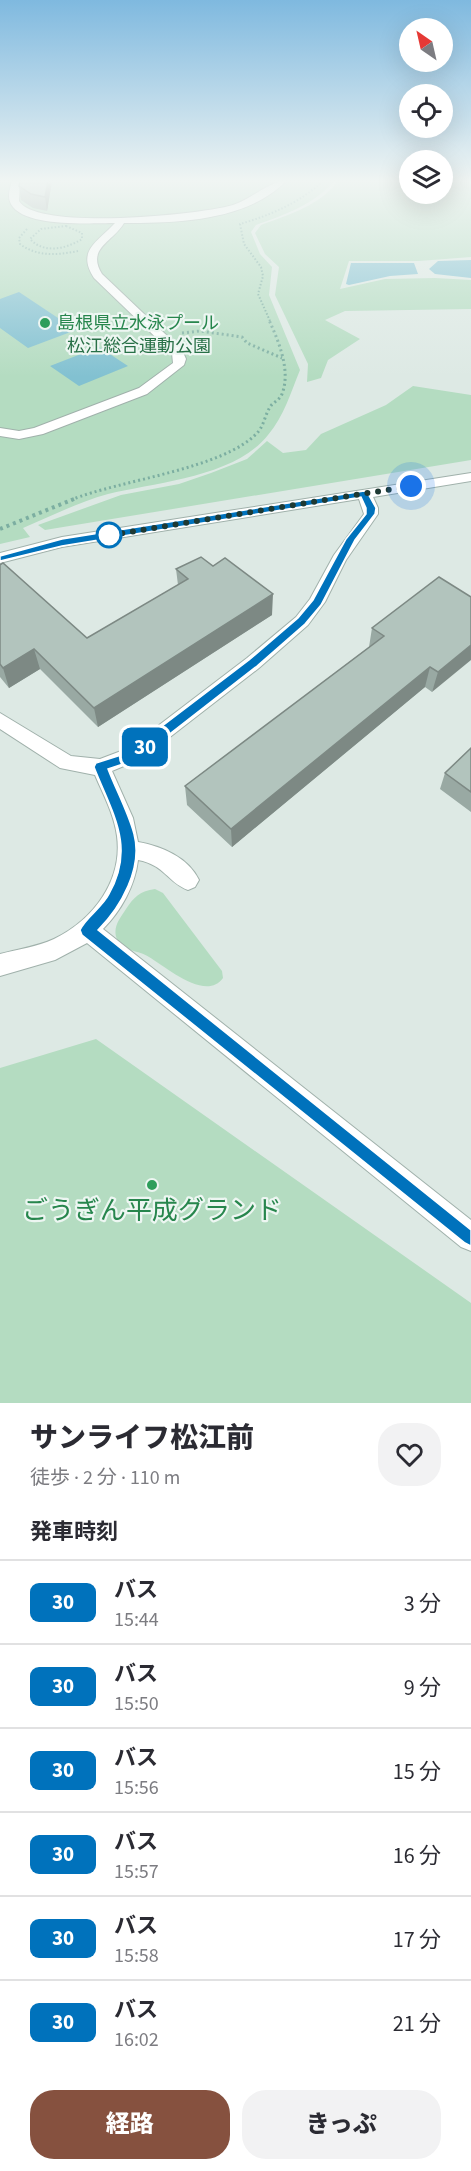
<!DOCTYPE html>
<html lang="ja">
<head>
<meta charset="utf-8">
<style>
  :root { --surface:#fff; --page:#f2f2f3; --text:#2b2b33; --muted:#7c7c81; --line:#e1e1e2; --accent:#86513f }
  body { margin:0; font-family:"Source Sans 3","Noto Sans JP",sans-serif; background:var(--page); color:var(--text); height:100vh; display:flex; flex-direction:column; font-size:22px; white-space:nowrap }
  * { box-sizing:border-box; margin:0 }
  p { font-size:20px; color:var(--muted) }
  .icon { flex:none; width:33px; height:33px; fill:none; stroke:currentColor; stroke-width:2; stroke-linecap:round; stroke-linejoin:round }
  .map { position:relative; height:1403px; overflow:hidden }
  .details { display:flex; flex-direction:column; background:var(--surface); flex:1 }
  .details>* { flex:none }
  .badge { padding:0 12px; border-radius:9px; font-size:21px; line-height:39px }
  .needle { width:39px; rotate:326deg }
  .buttons { position:absolute; left:399px; top:18px; display:grid; gap:12px }
  .buttons a { display:grid; place-items:center; width:54px; height:54px; border-radius:50%; background:var(--surface); box-shadow:0 6px 24px #0002; font-size:30px }
  .you { position:absolute; width:30px; height:30px; margin:-15px; border:4px solid #fff; border-radius:50%; background:#1a73e8; box-shadow:0 0 0 9px #1a73e833 }
  .map>.badge { position:absolute; translate:-50% -50%; box-shadow:0 0 0 3px #fff }
  h2 { padding:0 30px; font-size:22px; line-height:54px }
  .round { display:grid; place-items:center; flex:none; width:63px; height:63px; border-radius:24px; background:var(--page) }
  .summary { display:flex; align-items:center; justify-content:space-between; height:102px; padding:0 30px }
  h1 { font-size:28px; font-weight:800; line-height:45px }
  .action { display:flex; gap:12px; margin-top:auto; padding:12px 30px }
  .action a { flex:1; height:69px; border-radius:24px; background:var(--accent); color:#fff; font-size:24px; font-weight:800; line-height:69px; text-align:center }
  .action a+a { background:var(--page); color:var(--text) }
  ul { padding:0; list-style:none }
  li { display:flex; align-items:center; gap:18px; height:84px; padding:0 30px; border-top:2px solid var(--line) }
  li div { flex:1 }
  li b { display:block; font-size:22px }
  li em { font-style:normal }
  li .badge { min-width:66px; font-weight:700; text-align:center }
  .map>svg:first-child { display:block }
  .green { fill:#b4dcc1 }
  .water { fill:#82c1d1 }
  .lines { fill:none; stroke-linecap:round; stroke-linejoin:round }
  .minor-casing { stroke:#a0b1ab; stroke-width:2 }
  .path-far2 { stroke:#7caea1; stroke-width:2; stroke-dasharray:1.5 2; stroke-linecap:butt }
  .path-far1 { stroke:#7caea1; stroke-width:3; stroke-dasharray:2 3; stroke-linecap:butt }
  .path { stroke:#7caea1; stroke-width:4; stroke-dasharray:3 4; stroke-linecap:butt }
  .minor { fill:#fff; fill-rule:evenodd }
  .wall { fill:#99a9a3 }
  .shaded-wall { fill:#7d8984 }
  .building { fill:#b2c4bd; stroke:#7d8984; stroke-width:1.5 }
  .line { fill:#0072bc; stroke:#fff; stroke-width:1.5 }
  .walk { stroke:#1e3933; stroke-width:6; stroke-dasharray:0 10.8 }
  .leisure-dot { fill:#2e9e5b; stroke:#edf6f2; stroke-width:2 }
  .stop-dot { fill:#fff; stroke:#0072bc; stroke-width:3 }
  .labels { text-anchor:middle; stroke-width:4.5; stroke-linejoin:round; paint-order:stroke }
  .far-leisure-label { font-size:18px; fill:#27864d; stroke:#edf6f2; text-anchor:start }
  .far-park-label { font-size:18px; fill:#287047; stroke:#edf6f2 }
  .near-leisure-label { font-size:26px; fill:#27864d; stroke:#edf6f2 }
</style>
</head>
<body>
<div class="map">
<svg width="471" height="1403" viewBox="0 0 471 1403">
  <rect width="100%" height="100%" fill="#dde9e4"/>
  <!-- green -->
  <path class="green" d="M0,181H334C315,204 284,215 256,225L251,232L260,254L272,267L269,295L300,370C291,392 284,416 268,435C235,477 157,482 108,494C79,502 51,516 23,528L30,537L0,544Z
    M338,181H409L410,194H442L443,181H468L471,185V257L419,261H349L340,289L385,279L435,278L471,280V309L345,311L325,320L360,339L328,360L321,378L307,382L308,364L275,295L279,267L265,254L255,233L261,225C288,215 321,205 338,181Z
    M413,386L471,395V460L45,530L38,525L121,495L179,484L211,473L247,459L267,441L283,453L306,450L321,434L386,405Z
    M155,889L163,893L222,971L223,978C206,1002 166,967 149,957C139,950 123,952 117,939C112,928 120,918 126,909C134,897 140,891 155,889Z
    M96,1039L471,1303V1403H0V1068Z"/>
  <!-- water -->
  <path class="water" d="M471,260V278L435,274L429,269L438,261Z
    M351,263H414L418,274L390,276L349,285L346,284Z
    M19,292L76,330L28,348L0,328V299Z
    M99,347L128,366L79,386L50,366Z"/>
  <g class="lines">
    <defs>
      <path id="minor" d="M12,181H20L19,201C37,231 200,215 233,205C251,199 270,181 286,181C247,221 177,223 124,223C113,242 86,248 102,274L182,350L186,359L184,365L147,394L43,434L19,439L0,436V428L19,431L34,428L139,388L173,363L172,353L94,278C76,250 98,242 115,223C91,223 24,228 11,204C7,197 10,188 12,181Z
        M471,473V481L373,497L378,508V514L346,560L325,602L308,625L259,668L143,758L112,771L133,818L138,842C161,846 188,857 199,880L195,887L188,890C167,882 165,865 138,860C135,886 121,911 103,929L471,1220V1251L461,1247L87,943L55,960L0,976V954C18,949 37,947 54,939C93,920 123,881 117,836C114,814 103,794 95,775L60,768L0,729V713L71,756L100,759L129,748L247,658L296,617L310,599L334,555L364,514L359,499L62,547L0,563V553L62,537Z"/>
    </defs>
    <!-- minor casing -->
    <use href="#minor" class="minor-casing"/>
    <!-- path-far2 -->
    <path class="path-far2" d="M66,226L82,233V239C66,249 44,254 30,239L41,229Z
      M27,229L19,238L20,244C37,257 58,255 78,251
      M270,321L258,294L263,276L261,267L244,244L240,224C271,215 299,203 323,181"/>
    <!-- path-far1 -->
    <path class="path-far1" d="M182,333L200,331L242,337L247,343L282,358
      M71,500C119,480 225,469 258,432C264,425 265,415 270,407C273,402 280,400 282,394C291,371 279,342 269,320"/>
    <!-- path -->
    <path class="path" d="M0,529L74,499"/>
    <!-- minor -->
    <use href="#minor" class="minor"/>
  </g>
  <!-- wall -->
  <path class="wall" d="M52,181L47,211L33,208L21,200L19,186Z
    M0,565L87,638L178,585L176,569L272,615L98,727L40,669L9,688L0,677Z
    M471,597L432,692L425,687L232,847L187,805L185,786L369,647L372,628Z
    M471,748V812L440,789L445,773Z"/>
  <!-- shaded-wall -->
  <path class="shaded-wall" d="M48,181H52L47,211L45,197Z
    M273,594L272,615L98,727L94,708Z
    M471,645V660L432,692L438,672Z
    M34,649L40,669L9,688L3,668Z
    M430,667L425,687L232,847L231,829Z"/>
  <!-- building -->
  <path class="building" d="M20,181H48L45,197L31,194L19,186Z
    M201,557L213,566L225,558L273,594L94,708L34,649L3,668L0,664V565L3,563L87,638L188,579L176,569Z
    M439,577L471,597V645L438,672L430,667L231,829L185,786L384,636L372,628Z
    M471,748V792L445,773Z"/>
  <!-- sky -->
  <linearGradient id="sky" x2="0" y2="1"><stop stop-color="#7fb9df"/><stop offset="0.48" stop-color="#f0f5f3"/><stop offset="1" stop-color="#f0f5f3" stop-opacity="0"/></linearGradient>
  <rect width="471" height="377" fill="url(#sky)"/>
  <!-- line -->
  <path class="line" d="M364,491L367,492L376,508L375,514L355,540L321,605L305,624L257,666L149,750L129,762L108,769C116,790 128,812 134,834C143,868 121,907 98,930L471,1230V1246L465,1243L82,935L80,930C86,917 102,908 109,894C136,846 112,813 94,767L96,763L121,755L140,743L249,660L298,618L313,600L346,539L366,514V508L361,497L62,546L0,561V556L62,539Z"/>
  <g class="lines">
    <!-- walk -->
    <path class="walk" d="M109,535L105,536L411,486"/>
  </g>
  <!-- markers -->
  <g class="leisure-dot">
    <circle cx="45" cy="323" r="6"/>
    <circle cx="152" cy="1185" r="6"/>
  </g>
  <circle class="stop-dot" cx="109" cy="535" r="12"/>
  <g class="labels">
    <!-- far-leisure labels -->
    <g class="far-leisure-label">
      <text x="57" y="329">島根県立水泳プール</text>
    </g>
    <!-- far-park labels -->
    <g class="far-park-label">
      <text x="139" y="352">松江総合運動公園</text>
    </g>
    <!-- near-leisure labels -->
    <g class="near-leisure-label">
      <text x="152" y="1219">ごうぎん平成グランド</text>
    </g>
  </g>
</svg>
<div class="buttons">
<a><svg class="needle" viewBox="-14 -14 28 28"><path d="M0-13l5 13h-10z" fill="#e53935"/><path d="M0 13l5-13h-10z" fill="#7c7c81"/></svg></a>
<a><svg class="icon" aria-label="locate" viewBox="0 0 24 24"><circle cx="12" cy="12" r="6"/><path d="M12 2v4M12 18v4M2 12h4M18 12h4"/></svg></a>
<a><svg class="icon" aria-label="layers" viewBox="0 0 24 24"><path d="M12 4l9 5-9 5-9-5zM3 14l9 5 9-5"/></svg></a>
</div>
<div class="you" style="left:411px;top:486px"></div>
<b class="badge" style="left:145px;top:747px;background:#0072bc;color:#fff">30</b>
</div>
<section class="details">
<div class="summary"><div><h1>サンライフ松江前</h1><p>徒歩 · 2 分 · 110 m</p></div><a class="round"><svg class="icon" aria-label="heart" viewBox="0 0 24 24"><path d="M12 20l-8-8c-3-5 5-10 8-4 3-6 11-1 8 4z"/></svg></a></div>
<h2>発車時刻</h2>
<ul>
<li><span class="badge" style="background:#0072bc;color:#fff">30</span><div><b>バス</b><p>15:44</p></div><em>3 分</em></li>
<li><span class="badge" style="background:#0072bc;color:#fff">30</span><div><b>バス</b><p>15:50</p></div><em>9 分</em></li>
<li><span class="badge" style="background:#0072bc;color:#fff">30</span><div><b>バス</b><p>15:56</p></div><em>15 分</em></li>
<li><span class="badge" style="background:#0072bc;color:#fff">30</span><div><b>バス</b><p>15:57</p></div><em>16 分</em></li>
<li><span class="badge" style="background:#0072bc;color:#fff">30</span><div><b>バス</b><p>15:58</p></div><em>17 分</em></li>
<li><span class="badge" style="background:#0072bc;color:#fff">30</span><div><b>バス</b><p>16:02</p></div><em>21 分</em></li>
</ul>
<div class="action"><a>経路</a><a>きっぷ</a></div>
</section>
</body>
</html>
